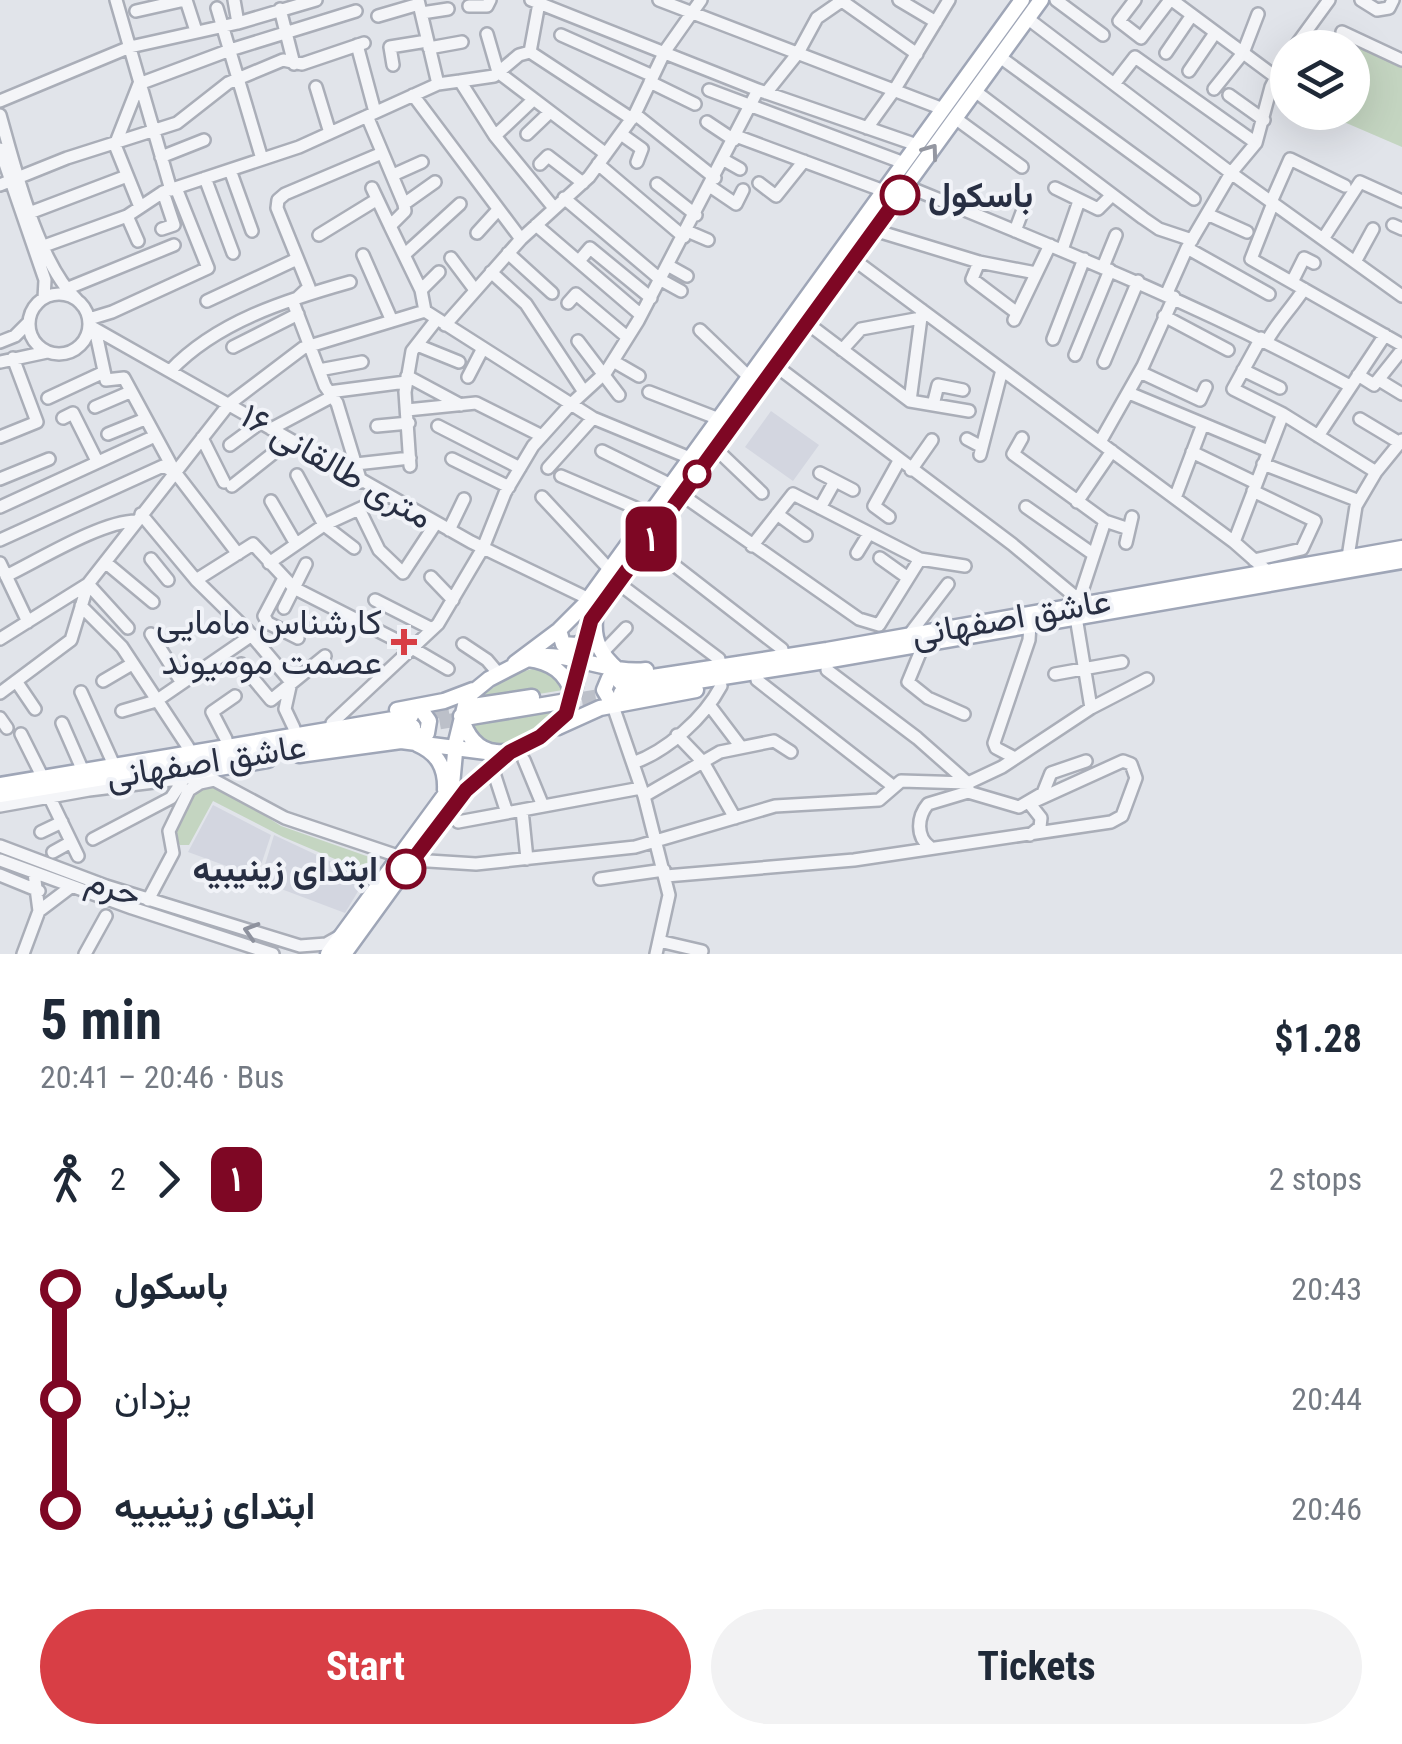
<!DOCTYPE html>
<html lang="en">
<head>
<meta charset="utf-8">
<style>
  :root { --surface:#fff; --page:#f2f2f3; --text:#1f2937; --muted:#747a83; --accent:#d83e45 }
  body { margin:0; font-family:"Roboto Condensed",Vazirmatn,sans-serif; background:var(--page); color:var(--text); height:100vh; display:flex; flex-direction:column; font-size:38px; white-space:nowrap }
  * { box-sizing:border-box; margin:0 }
  p { font-size:32px; color:var(--muted) }
  .icon { flex:none; width:55px; height:55px; fill:none; stroke:currentColor; stroke-width:2; stroke-linecap:round; stroke-linejoin:round }
  .map { position:relative; height:954px; overflow:hidden }
  .side { display:flex; flex-direction:column; background:var(--surface); flex:1 }
  .side>* { flex:none }
  .badge { padding:0 20px; border-radius:15px; font-size:35px; line-height:65px }
  .controls { position:absolute; left:1270px; top:30px; display:grid; gap:20px }
  .controls a { display:grid; place-items:center; width:100px; height:100px; border-radius:50%; background:var(--surface); box-shadow:0 10px 40px #0002; font-size:50px }
  .map>.badge { position:absolute; translate:-50% -50%; box-shadow:0 0 0 5px #fff }
  .legs { display:flex; align-items:center; gap:15px; height:110px; padding:0 40px; font-size:32px }
  .legs p { margin-inline-start:auto }
  .summary { display:flex; align-items:center; justify-content:space-between; height:170px; padding:0 40px }
  h1 { font-size:55px; font-weight:700; line-height:75px }
  .button { display:flex; gap:20px; margin-top:auto; padding:20px 40px }
  .button a { flex:1; height:115px; border-radius:60px; background:var(--accent); color:#fff; font-size:40px; font-weight:700; line-height:115px; text-align:center }
  .button a+a { background:var(--page); color:var(--text) }
  ul { padding:0 40px; list-style:none }
  li { display:flex; align-items:center; gap:35px; height:110px; font-size:38px }
  li i { display:grid; place-items:center; width:15px; height:100%; margin:0 12px; background:currentColor }
  li i::after { content:''; width:25px; height:25px; margin:-12px; border:8px solid; border-radius:50%; background:var(--surface) }
  li p { margin-inline-start:auto }
  li:first-child i { background:linear-gradient(#0000 50%,currentColor 0) }
  li:last-child i { background:linear-gradient(currentColor 50%,#0000 0) }
  .map>svg:first-child { display:block }
  .built { fill:#d3d6e0 }
  .green { fill:#c4d5c1 }
  .lines { fill:none; stroke-linecap:round; stroke-linejoin:round }
  .major-tunnel { stroke:#bcc0c9; stroke-width:14; stroke-dasharray:14 7; stroke-linecap:butt }
  .minor-casing { stroke:#aaaeb8; stroke-width:16 }
  .major-casing { stroke:#9fa6b7; stroke-width:19 }
  .minor { stroke:#f4f5f8; stroke-width:11 }
  .major { stroke:#fff; stroke-width:14 }
  .oneway { stroke:#9497a1 }
  .oneway2 { stroke:#8e929e }
  .line-1-casing { stroke:#fff; stroke-width:22 }
  .line-1 { stroke:#7e0724; stroke-width:15 }
  .stop-1-dot { fill:#fff; stroke:#7e0724; stroke-width:5 }
  .poi-dot { fill:#d83e45; stroke:#f1f3f8; stroke-width:4 }
  .labels { text-anchor:middle; stroke-width:8; stroke-linejoin:round; paint-order:stroke }
  .stop-label { font-size:35px; font-weight:bold; fill:#282f43; stroke:#f1f3f8; text-anchor:start }
  .street-label { font-size:35px; fill:#282f43; stroke:#f1f3f8 }
  .poi-label { font-size:35px; fill:#282f43; stroke:#f1f3f8; text-anchor:end }
</style>
</head>
<body>
<div class="map">
<svg width="1402" height="954" viewBox="0 0 1402 954">
  <rect width="100%" height="100%" fill="#e1e4ea"/>
  <!-- built -->
  <path class="built" d="M771,411L819,445L793,481L745,447Z
    M213,805L271,835L257,877L188,852Z
    M274,835L366,878L345,913L260,881Z"/>
  <!-- green -->
  <path class="green" d="M1336,35L1402,65V147L1323,113L1352,112V48L1328,47Z
    M540,668L551,673L563,690L472,705C491,688 514,670 540,668Z
    M560,709C542,736 487,767 471,723Z
    M208,784L218,786L281,826L375,859V866L368,873L283,837L213,801L189,845H180L173,834L190,798Z"/>
  <g class="lines">
    <!-- major-tunnel -->
    <path class="major-tunnel" d="M561,702L614,694
      M414,715L472,706
      M419,726L471,717"/>
    <defs>
      <path id="minor" d="M116,0L171,190
        M186,0L196,31
        M234,0L238,23
        M418,0L438,84
        M531,0L758,90L917,145
        M659,0L943,109
        M899,0L936,22
        M1056,0L1103,35
        M1135,0L1119,21L1141,38L1170,0
        M1172,0L1277,78
        M1361,0L1377,10L1389,8L1393,0
        M842,1L917,54
        M469,6H487L490,0
        M217,8L262,159
        M280,9L294,64
        M136,11L185,0
        M422,13L448,9
        M378,16L419,4
        M1027,18L1231,173L1402,296
        M1342,32L1402,60
        M487,34L498,72L606,154
        M561,35L653,76
        M357,45L375,112
        M429,48L462,42
        M1294,48L1329,0
        M530,52L632,119
        M1166,53L1192,15
        M1000,57L1194,199
        M393,65L390,47L427,41
        M1189,71L1215,33
        M460,81L494,76L519,55L530,52L539,3
        M650,82L695,104
        M1114,84L1135,57L1256,143
        M316,87L330,133
        M1214,89L1243,53L1258,14
        M709,90L904,163
        M975,91L1143,218L1159,229L1192,240
        M766,93L798,53L817,18L843,0
        M413,95L521,239
        M1229,95L1264,120
        M0,101L130,47L238,23L316,0
        M635,114L715,178
        M0,115C15,168 38,263 77,300
        M367,116L404,204L405,211L390,226L421,290L425,311L593,418L690,458
        M955,118L1022,167
        M707,122L734,140
        M867,128L895,89L949,0
        M527,134L550,112
        M621,134L642,149L637,162
        M495,136L533,100
        M736,136L884,191
        M0,149L45,280L44,298
        M161,157L204,140
        M724,160L740,169
        M540,164L548,156L583,183
        M598,164L684,237
        M230,170L252,231
        M393,175L422,162
        M205,178L233,253
        M759,183L776,196L804,161
        M657,184L696,215
        M0,185L67,158L177,123L228,83L283,60L302,64L364,43
        M906,186C1057,248 1207,308 1350,386
        M711,187L736,204L743,190
        M372,188L390,226
        M1055,188L1098,209L1112,195
        M564,198L661,280L681,291
        M1271,202L1290,159L1345,186
        M1273,203L1251,259L1402,345
        M404,204L435,182
        M140,207L115,145L139,84L230,50L356,11
        M32,212L127,176
        M1207,214L1247,232
        M127,216L138,241
        M536,225L641,315
        M1393,225L1402,229
        M162,229L174,225L163,192
        M874,230L979,262L1036,273
        M687,231L708,240
        M1015,231L1027,199
        M477,233L497,211
        M319,235L376,200
        M1323,239L1360,182L1402,201
        M44,246L127,216L163,192L299,147L438,84L460,81L495,136L554,208
        M1187,248L1269,294
        M1062,250L1079,201
        M508,253L552,293
        M363,255L392,321
        M404,255L460,204
        M451,258L475,290
        M853,259L1234,542L1267,571
        M579,261L590,248L651,298
        M979,262L972,279L1017,313
        M1355,262L1373,229
        M669,266L687,276
        M1103,267L1116,235
        M491,272L526,304L584,392
        M1292,282L1304,258L1314,263
        M66,289L174,245
        M421,290L439,272
        M1167,293L1187,248L1231,173L1256,143L1271,87L1288,54
        M29 324a30 30 0 1 1 60 0a30 30 0 1 1-60 0Z
        M207,301L297,259
        M568,303L576,294L627,337
        M1164,316L1228,350
        M89,319L112,312L208,268L176,188
        M1014,320L1050,245
        M807,323L910,401L969,411
        M445,325L521,239L589,177L635,114L665,51L701,0
        M90,326L471,542L589,599
        M95,329L106,380L124,378L175,472L238,554
        M700,330L749,377
        M1261,338L1233,389L1283,414L1376,472
        M1053,339L1084,259
        M578,341L619,395
        M1267,341C1277,322 1292,308 1304,289
        M0,342L15,336L28,323
        M417,345L459,362
        M233,347L298,314
        M842,350L861,329L921,318
        M1075,355L1110,270
        M613,361L639,376
        M0,362L47,352
        M1104,362L1138,281
        M776,366L1012,544L1084,604
        M319,370L362,362
        M1243,370L1280,388
        M170,371C216,322 286,300 350,282
        M1140,372L1200,400L1206,387
        M1358,375L1374,385L1402,350
        M407,376L461,405
        M468,377L482,350
        M1379,380L1402,394
        M329,392L406,382
        M649,392L719,419
        M1129,393L1268,451
        M48,398L104,372
        M910,401L922,310
        M933,405L938,385L963,390
        M95,407L130,392
        M407,410L476,403L542,436
        M63,418L73,413L97,461
        M1360,419L1400,443
        M377,426L409,423
        M438,426L520,468
        M271,429L333,396
        M108,434L145,419
        M1318,436L1385,335
        M0,437L37,422L13,358
        M202,438L224,482
        M1022,438L1013,454L1105,521L1129,529
        M967,439L982,447
        M1100,442L1143,366L1174,297
        M230,445L260,423
        M716,449L762,493
        M602,451L671,485
        M1192,452L1256,483
        M980,455L1002,370
        M452,459L509,487
        M356,464L410,458
        M1263,464L1359,501
        M410,466L405,392L412,351L437,319
        M548,468L593,418
        M911,470L932,440
        M820,473L853,490
        M297,475L324,525L354,548
        M561,476L650,514
        M0,479L49,459
        M361,482L337,403L325,386L293,302L309,287L277,208L278,200L285,194L382,153
        M232,486L290,440
        M1253,491L1315,521L1302,549L1254,560
        M682,495L859,619L879,625L920,559
        M542,497L610,570
        M1175,498L1203,424
        M271,501L296,544
        M1077,502L1112,451
        M0,507L155,436
        M1026,507L1093,554
        M820,508L835,481
        M359,509L379,550L403,573L436,523
        M141,514L196,580L247,630L291,682L285,709L294,728
        M777,514L806,535
        M889,517L874,506L899,461
        M449,530L464,499
        M0,540L163,466L175,472
        M1234,542L1283,414
        M1126,543L1132,517
        M647,544L782,649
        M752,546L793,494L920,559L965,566
        M857,553L868,535
        M1348,557L1356,506L1376,472L1402,440
        M880,558L908,578
        M151,559L168,580
        M105,562L153,602
        M0,563L28,622
        M269,563L324,525L387,496
        M6,576C39,560 102,521 136,521
        M431,577L453,600
        M284,578L264,616L268,623L298,638
        M196,580L253,544L294,588L412,648L448,669
        M618,583L719,659
        M375,600L432,629
        M1079,600L1105,521
        M81,606L122,647L188,747
        M284,608L306,564
        M1076,617L1091,708
        M912,631L948,584
        M151,634L182,683
        M0,639L88,584L128,628
        M463,644L487,660L498,673
        M922,648L908,682L928,698L964,714
        M602,653L626,628
        M241,664L271,700L325,656
        M827,670L917,738L968,783V792L1019,807L1043,793L1051,773L1086,761
        M1055,674L1122,662
        M757,680L894,787
        M16,681L35,709
        M103,681L132,664
        M81,692L114,765
        M0,693L71,640L88,584L229,404L303,348L425,311
        M613,706L644,796L669,895L656,954
        M710,706L741,747
        M122,711L156,701L252,635
        M0,718L7,728
        M62,723L83,771
        M332,723L438,624L483,548L505,493L533,446L570,405L606,372L638,321L758,90
        M21,734L43,778
        M677,735L703,762L735,818
        M226,739L212,712L235,696
        M1015,758L996,748L994,743L1029,640L1030,625
        M524,760L543,806
        M633,763C667,751 704,718 721,686
        M492,767L507,813
        M49,796L78,856
        M644,796L720,752L774,741L791,752
        M1030,804L1041,818L1040,827L1030,835
        M0,806L89,790L203,776
        M522,810L527,859
        M458,822L641,788
        M41,832L62,822
        M93,839L171,798L184,779
        M0,846L106,886L300,946L326,944L340,936
        M930,847C916,837 917,817 928,804L968,792
        M53,852L71,842
        M0,860L132,908L273,954
        M413,860L476,864L635,847L775,806L879,800L901,781L968,783L1002,767L1091,708L1147,679
        M0,875L39,891
        M666,876L854,860L1111,822L1122,816L1136,778L1131,764L1123,761L1035,801
        M600,879L664,870
        M148,900L173,853L169,831L189,790L200,783L214,780L285,818L401,857
        M39,911L72,886
        M659,941L702,951
        M23,954L39,911L34,873
        M85,954L106,916"/>
      <path id="major" d="M595,620C593,642 602,656 618,670
        M559,630L563,644L576,645L584,641
        M528,659C562,647 607,675 646,670
        M515,663L559,630L584,605L1022,0
        M620,682L827,650L1402,548
        M621,693L825,661L1402,561
        M623,702L610,700L604,690L609,678L623,672
        M473,706L532,697
        M397,710L444,701L473,690
        M410,710L422,711L429,721L427,733L412,739
        M461,716C466,734 476,750 496,752C510,754 521,747 533,741C588,711 570,669 591,620L1041,0
        M471,717L561,702
        M558,727L600,708L696,690
        M417,744C438,753 446,768 445,790
        M299,755L401,741L486,752
        M195,772L268,760
        M0,785L411,716
        M0,795L413,727
        M328,954L452,785L456,742L467,697L489,679L528,659C551,662 566,672 573,695
        M344,954L455,801L510,751"/>
    </defs>
    <!-- minor casing -->
    <use href="#minor" class="minor-casing"/>
    <!-- major casing -->
    <use href="#major" class="major-casing"/>
    <!-- minor -->
    <use href="#minor" class="minor"/>
    <!-- major -->
    <use href="#major" class="major"/>
  </g>
  <!-- one-way arrows -->
  <defs><path id="oneway-chevron" d="M-2-3.5L2.5 0L-2 3.5" fill="none" stroke-width="1.6" stroke-linecap="round" stroke-linejoin="round" transform="scale(2.5)"/></defs>
  <use class="oneway" href="#oneway-chevron" transform="translate(931 151) rotate(-54)"/>
  <use class="oneway2" href="#oneway-chevron" transform="translate(251 931) rotate(-163)"/>
  <g class="lines">
    <defs>
      <path id="line-1" d="M406,869L466,790L510,752L540,737L566,714L591,620L900,195"/>
    </defs>
    <!-- line-1 casing -->
    <use href="#line-1" class="line-1-casing"/>
    <!-- line-1 -->
    <use href="#line-1" class="line-1"/>
  </g>
  <!-- markers -->
  <g class="stop-1-dot">
    <circle cx="900" cy="195" r="18"/>
    <circle cx="697" cy="474" r="12"/>
    <circle cx="406" cy="869" r="18"/>
  </g>
  <path class="poi-dot" d="M399 627h10v10h10v10h-10v10h-10v-10h-10v-10h10z"/>
  <g class="labels">
    <!-- stop labels -->
    <g class="stop-label">
      <text x="928" y="207">باسکول</text>
      <text x="378" y="881" text-anchor="end">ابتدای زینیبیه</text>
    </g>
    <!-- street labels -->
    <g class="street-label">
      <text transform="translate(337 466) rotate(30)" y="12">۱۶ متری طالقانی</text>
      <text transform="translate(1011 617) rotate(-10)" y="12">عاشق اصفهانی</text>
      <text transform="translate(206 761) rotate(-9)" y="12">عاشق اصفهانی</text>
      <text transform="translate(114 887) rotate(19)" y="12">حرم</text>
    </g>
    <!-- poi labels -->
    <g class="poi-label">
      <text x="382" y="634">کارشناس مامایی<tspan x="382" dy="40">عصمت مومیوند</tspan></text>
    </g>
  </g>
</svg>
<div class="controls">
<a><svg class="icon" aria-label="layers" viewBox="0 0 24 24"><path d="M12 4l9 5-9 5-9-5zM3 14l9 5 9-5"/></svg></a>
</div>
<b class="badge" style="left:651px;top:539px;background:#7e0724;color:#fff">۱</b>
</div>
<section class="side">
<div class="summary"><div><h1>5 min</h1><p>20:41 – 20:46 · Bus</p></div><b>$1.28</b></div>
<div class="legs"><svg class="icon" aria-label="walk" viewBox="0 0 24 24"><circle cx="13" cy="4" r="2"/><path d="M13 8l-2 6 4 7M11 14l-3 7M7 12l3-4h3l4 4"/></svg>2<svg class="icon" aria-label="forward" viewBox="0 0 24 24"><path d="M9 5l7 7-7 7"/></svg><b class="badge" style="background:#7e0724;color:#fff">۱</b><p>2 stops</p></div>
<ul>
<li><i style="color:#7e0724"></i><b>باسکول</b><p>20:43</p></li>
<li><i style="color:#7e0724"></i><span>یزدان</span><p>20:44</p></li>
<li><i style="color:#7e0724"></i><b>ابتدای زینیبیه</b><p>20:46</p></li>
</ul>
<div class="button"><a>Start</a><a>Tickets</a></div>
</section>
</body>
</html>
